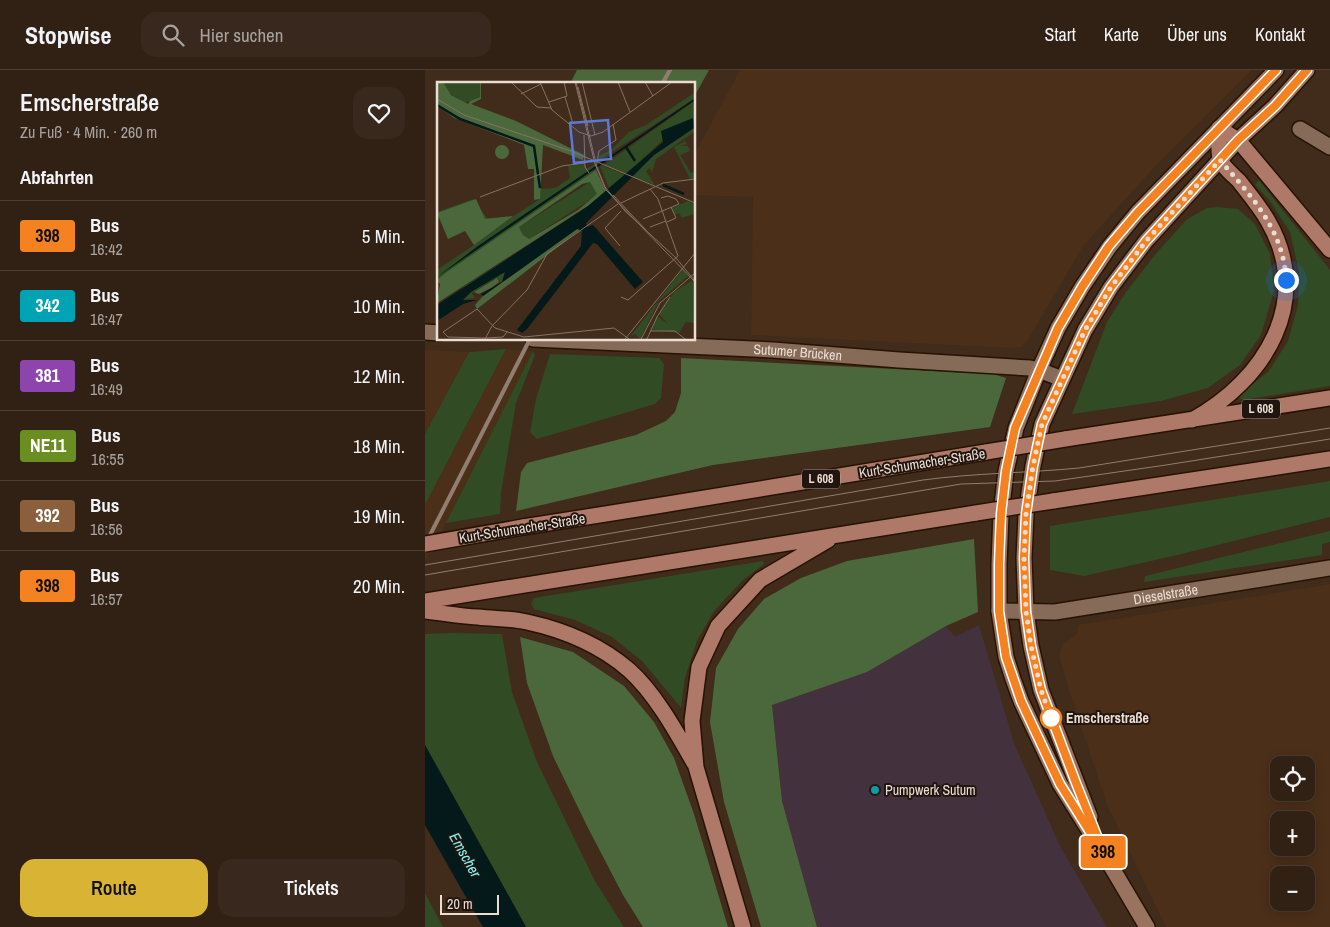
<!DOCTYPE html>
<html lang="de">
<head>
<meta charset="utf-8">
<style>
  :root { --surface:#312014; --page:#39281d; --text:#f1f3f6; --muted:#a8a3a0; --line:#4c3e34; --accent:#d9b334 }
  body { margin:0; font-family:"Archivo Narrow",sans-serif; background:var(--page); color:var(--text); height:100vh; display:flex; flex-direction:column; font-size:19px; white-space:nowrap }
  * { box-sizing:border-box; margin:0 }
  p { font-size:16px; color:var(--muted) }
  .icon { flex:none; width:28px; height:28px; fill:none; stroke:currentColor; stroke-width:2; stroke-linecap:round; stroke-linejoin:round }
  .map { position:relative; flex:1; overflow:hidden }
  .sheet { display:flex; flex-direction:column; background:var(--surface); width:425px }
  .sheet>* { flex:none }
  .badge { padding:0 10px; border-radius:4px; font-size:18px; line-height:32px }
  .buttons { position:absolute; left:845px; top:686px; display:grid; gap:10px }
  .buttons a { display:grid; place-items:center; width:45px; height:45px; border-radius:10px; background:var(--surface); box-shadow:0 2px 12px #0003,0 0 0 1px var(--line); font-size:25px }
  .scale { position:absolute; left:15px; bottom:12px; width:59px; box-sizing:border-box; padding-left:5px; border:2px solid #ecddd3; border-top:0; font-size:14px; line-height:18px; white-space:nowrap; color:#ecddd3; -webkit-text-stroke:4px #20160f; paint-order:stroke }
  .you { position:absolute; width:25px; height:25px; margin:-12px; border:4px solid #fff; border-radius:50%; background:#1a73e8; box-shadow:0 0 0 8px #1a73e833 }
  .map>.badge { position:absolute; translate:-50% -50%; box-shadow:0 0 0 2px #fff }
  h2 { padding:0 20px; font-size:19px; line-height:45px }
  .round { display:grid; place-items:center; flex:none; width:52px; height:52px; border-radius:15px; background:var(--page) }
  .headline { display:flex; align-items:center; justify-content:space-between; height:85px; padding:0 20px }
  h1 { font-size:24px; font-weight:600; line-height:38px }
  .action { display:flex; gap:10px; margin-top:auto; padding:10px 20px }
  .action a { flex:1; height:58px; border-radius:15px; background:var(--accent); color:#111; font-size:20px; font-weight:600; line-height:58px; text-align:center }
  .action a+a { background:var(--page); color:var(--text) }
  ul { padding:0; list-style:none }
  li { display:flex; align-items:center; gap:15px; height:70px; padding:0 20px; border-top:1px solid var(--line) }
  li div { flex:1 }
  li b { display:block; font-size:19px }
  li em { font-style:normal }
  li .badge { min-width:55px; font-weight:700; text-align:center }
  header { display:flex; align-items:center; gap:30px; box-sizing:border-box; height:70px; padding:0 25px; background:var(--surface); border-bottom:1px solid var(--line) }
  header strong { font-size:24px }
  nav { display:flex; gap:28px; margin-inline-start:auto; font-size:18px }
  .search { width:350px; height:45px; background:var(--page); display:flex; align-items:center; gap:12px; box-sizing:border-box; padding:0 18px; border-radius:15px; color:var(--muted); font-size:19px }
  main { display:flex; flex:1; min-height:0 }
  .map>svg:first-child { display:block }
  .built { fill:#4b2f19; fill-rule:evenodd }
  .industrial { fill:#43323d }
  .green { fill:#314b25 }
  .forest { fill:#4b683d }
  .water { fill:#03191a }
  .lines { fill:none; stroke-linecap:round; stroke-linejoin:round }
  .street-casing { stroke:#271303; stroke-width:18 }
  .secondary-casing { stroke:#271303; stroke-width:18 }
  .primary-casing { stroke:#271303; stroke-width:18 }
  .street { stroke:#856b58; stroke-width:15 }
  .secondary { stroke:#9a7260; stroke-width:15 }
  .primary { stroke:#ae7968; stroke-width:15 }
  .tram { stroke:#917e70; stroke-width:1 }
  .rail { stroke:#917e70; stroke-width:4 }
  .primary-bridge-casing { stroke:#271303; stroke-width:18; stroke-linecap:butt }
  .primary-bridge { stroke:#ae7968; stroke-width:15 }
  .line-casing { stroke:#fff; stroke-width:11 }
  .line { stroke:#f58220; stroke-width:8 }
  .walk { stroke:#ecddd3; stroke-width:5; stroke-dasharray:0 9 }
  .stop-dot { fill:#fff; stroke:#f58220; stroke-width:2.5 }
  .culture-dot { fill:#0f9aa8; stroke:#20160f; stroke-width:2 }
  .labels { text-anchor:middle; stroke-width:4; stroke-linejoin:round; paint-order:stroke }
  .shield { fill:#20160f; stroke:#afa198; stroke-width:1 }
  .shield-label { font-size:12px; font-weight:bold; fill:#ecddd3 }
  .street-label { font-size:14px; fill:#ecddd3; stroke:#20160f }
  .stop-label { font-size:14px; font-weight:bold; fill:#ecddd3; stroke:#20160f; text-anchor:start }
  .poi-label { font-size:14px; fill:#ecddd3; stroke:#20160f; text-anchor:start }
  .water-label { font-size:15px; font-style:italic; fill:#82f2f6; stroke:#20160f }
  .inset-river { fill:none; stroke:#03191a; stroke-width:2.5 }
  .inset-road { fill:none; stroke:#857264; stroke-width:1 }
  .view { fill:#5b79d6; fill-opacity:0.15; stroke:#5b79d6; stroke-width:2.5 }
  .inset-edge { fill:none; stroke:#ecddd3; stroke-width:2.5 }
</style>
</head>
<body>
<header>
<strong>Stopwise</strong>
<div class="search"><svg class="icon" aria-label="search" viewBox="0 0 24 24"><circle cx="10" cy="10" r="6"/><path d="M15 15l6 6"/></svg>Hier suchen</div>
<nav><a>Start</a><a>Karte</a><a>Über uns</a><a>Kontakt</a></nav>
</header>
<main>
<section class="sheet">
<div class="headline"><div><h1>Emscherstraße</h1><p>Zu Fuß · 4 Min. · 260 m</p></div><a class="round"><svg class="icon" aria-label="heart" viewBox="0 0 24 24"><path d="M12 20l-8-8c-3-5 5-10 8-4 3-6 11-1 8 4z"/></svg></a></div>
<h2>Abfahrten</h2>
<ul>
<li><span class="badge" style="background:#f58220;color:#111">398</span><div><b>Bus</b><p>16:42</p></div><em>5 Min.</em></li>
<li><span class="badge" style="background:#00a3b4;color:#fff">342</span><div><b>Bus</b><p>16:47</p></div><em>10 Min.</em></li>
<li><span class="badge" style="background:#8e44ad;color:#fff">381</span><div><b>Bus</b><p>16:49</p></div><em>12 Min.</em></li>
<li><span class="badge" style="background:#6b8e23;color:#fff">NE11</span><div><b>Bus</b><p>16:55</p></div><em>18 Min.</em></li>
<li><span class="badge" style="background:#8b5e3c;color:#fff">392</span><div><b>Bus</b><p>16:56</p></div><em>19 Min.</em></li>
<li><span class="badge" style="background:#f58220;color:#111">398</span><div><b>Bus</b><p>16:57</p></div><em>20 Min.</em></li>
</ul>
<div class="action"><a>Route</a><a>Tickets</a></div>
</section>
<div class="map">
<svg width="905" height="857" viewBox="0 0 905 857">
  <rect width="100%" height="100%" fill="#412b1a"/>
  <!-- built -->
  <path class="built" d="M315,0H827L734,92L658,176L603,270L597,277L587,278L326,265L328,127L269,125V85Z
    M81,279L108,281L21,453L0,492V435Z
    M0,280L44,282L0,364Z
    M905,514V857H741L683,737L645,624L634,585L638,574L652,564L653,555ZM854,695H881V722H854ZM854,750H881V778H854ZM854,805H881V832H854Z"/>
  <!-- industrial -->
  <path class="industrial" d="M554,555L589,673L635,776L682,857H392L357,731L347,635L442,602L521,556L530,567Z"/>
  <!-- green -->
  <path class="green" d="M834,110L905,200V316L818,330L814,328L816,323L843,302L863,271L873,235L874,202L865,162L845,131L830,115Z
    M793,137L813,139L830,154L845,184L849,221L836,265L815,295L783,318L736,331L647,344L682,252L701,222L729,186L761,150L782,138Z
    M81,279L0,435V364L44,282Z
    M108,281L110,285L91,333L76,423L75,444L21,453Z
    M125,284L234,288L239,294L236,328L230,334L112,369L105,362L111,329Z
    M905,411V447L748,486L659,506L625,500V456Z
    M905,461V472L897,474V485L719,512L720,506Z
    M338,491L339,494L318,510L289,541L272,571L260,608L256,638L243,622L217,591L187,567L150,550L109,539L106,534L109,528Z
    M28,563L77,564L87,622L112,692L170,811L199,857H101L0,675V564Z
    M0,823L18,857H0Z"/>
  <!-- forest -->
  <path class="forest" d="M152,0H284L269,27V14H145Z
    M256,288L568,304L581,308L565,357L288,395L91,441L96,402L102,393L211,365L241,351L250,342L256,323Z
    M549,469L553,542L521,556L442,602L347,635L357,731L392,857H336L299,732L285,652L291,598L313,559L339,529L376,508L422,491Z
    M95,567L148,582L199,616L229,652L249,688L269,744L303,857H218L198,825L163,758L128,686L102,613Z"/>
  <!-- water -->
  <path class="water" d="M0,675L101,857H58L0,755Z"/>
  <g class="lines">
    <defs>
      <g id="street">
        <path d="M875,59L905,77"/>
        <path d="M0,262L14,263"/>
        <path id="s1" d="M108,269L348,280L474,290L605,298L614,300L637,309"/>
        <path id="s2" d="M574,541L630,542L905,498"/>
      </g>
      <path id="secondary" d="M665,747L616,620L606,576L601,541L599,488L601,444L608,396L617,354L660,260L686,217L721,171L813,70L850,36L882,0
        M722,857L680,786L635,714L596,631L588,609L581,587L574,541V494L576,444L581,401L591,358L614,300L633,258L657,217L685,176L713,142L851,0"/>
      <path id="primary" d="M794,58L813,70L905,180
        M767,350C840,310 889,231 843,151C835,137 824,124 814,111C809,106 796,95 795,88C793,79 794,67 794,58
        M640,369L905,328
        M628,431L905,389
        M98,457L231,436L561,382
        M0,531L551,443
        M0,541C18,543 35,546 53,547C69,549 86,548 102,552C139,560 175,575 204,600C230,623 252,663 269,693
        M318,857L271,697L267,651L274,597L293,556L335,510L403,470"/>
    </defs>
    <!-- street casing -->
    <use href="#street" class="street-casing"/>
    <!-- secondary casing -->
    <use href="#secondary" class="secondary-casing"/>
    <!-- primary casing -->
    <use href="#primary" class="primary-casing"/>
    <!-- street -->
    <use href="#street" class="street"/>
    <!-- secondary -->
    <use href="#secondary" class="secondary"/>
    <!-- primary -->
    <use href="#primary" class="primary"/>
    <!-- tram -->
    <path class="tram" d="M0,495L498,410C550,403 602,403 654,398L905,358
      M0,505L500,420L536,414L630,411L741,395L905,369"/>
    <!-- rail -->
    <path class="rail" d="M237,14L245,0
      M0,475L105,269"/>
    <defs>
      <path id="primary-bridge" d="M561,382L640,369
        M551,443L628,431
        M0,474L98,457"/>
    </defs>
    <!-- primary-bridge casing -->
    <use href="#primary-bridge" class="primary-bridge-casing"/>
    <!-- primary-bridge -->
    <use href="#primary-bridge" class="primary-bridge"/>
  </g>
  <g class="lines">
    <defs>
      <path id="line" d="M851,0L713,142L684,176L657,217L633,258L590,358L581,401L576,444L574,494V541L581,587L596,631L635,714L680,786L651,713L616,620L606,576L601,541L599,488L601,444L608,396L617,354L660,260L686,217L721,171L813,70L850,36L882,0"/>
    </defs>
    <!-- line casing -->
    <use href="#line" class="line-casing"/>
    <!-- line -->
    <use href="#line" class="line"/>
    <!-- walk -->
    <path class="walk" d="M626,648L616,620L606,576L601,541L599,488L601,444L608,396L617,354L660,260L686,217L721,171L795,90C826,126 859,160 861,210"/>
  </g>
  <!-- markers -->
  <circle class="stop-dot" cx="626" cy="648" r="10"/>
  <circle class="culture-dot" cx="450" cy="720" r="5"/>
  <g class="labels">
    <!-- shield labels -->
    <g class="shield">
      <rect x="817" y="329.5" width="38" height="19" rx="4"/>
      <rect x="377" y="399.5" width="38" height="19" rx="4"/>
    </g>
    <g class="shield-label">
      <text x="836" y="343">L 608</text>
      <text x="396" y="413">L 608</text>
    </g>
    <!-- street labels -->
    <g class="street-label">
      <text dy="5" stroke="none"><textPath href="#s1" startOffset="265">Sutumer Brücken</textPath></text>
      <text transform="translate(497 393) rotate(-9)" y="5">Kurt-Schumacher-Straße</text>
      <text transform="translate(97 458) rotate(-9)" y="5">Kurt-Schumacher-Straße</text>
      <text dy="5" stroke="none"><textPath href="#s2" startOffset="168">Dieselstraße</textPath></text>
    </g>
    <!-- stop labels -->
    <g class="stop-label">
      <text x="641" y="653">Emscherstraße</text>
    </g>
    <!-- poi labels -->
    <g class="poi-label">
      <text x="460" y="725">Pumpwerk Sutum</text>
    </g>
    <!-- water labels -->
    <g class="water-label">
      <text transform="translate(40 785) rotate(61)" y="5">Emscher</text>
    </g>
  </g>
  <!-- overview -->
  <g transform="translate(12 12)">
    <rect width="258" height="258" fill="#412b1a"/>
    <path d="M6,0H43V15L28,21L12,11ZM257,11V17L161,79V75L175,67L192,50L209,43ZM257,19V38L255,36L227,57L189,92L167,83ZM257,46V50L219,77L215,91L213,86L209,89L218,103L194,94L217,73ZM248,59L250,62L244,64H251L253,69L243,73L254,91L257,90V96L253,97L237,65ZM148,82L149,87L158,82L159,88L0,198V188L37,163L29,148L0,135V130L36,117L50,136L75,135L103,117V107L118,106L133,96L131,84ZM163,84H166L188,93L172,106ZM153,100L161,112L156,116L92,157L86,153L82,145ZM251,119L257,122V132L245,136L242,131L238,133L235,126ZM105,155L55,190L61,189L58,195L68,190L65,200L57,197L35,211L38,216L26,218L36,207L26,205ZM246,187L251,194L222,219L203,257L198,252L192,256ZM256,198L257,241L249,240L242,251L215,248L220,234L231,242L222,232L237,210Z" fill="#314b25"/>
    <path d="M0,0H6L14,13L31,22L33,19L43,15V0H53L44,1V17L34,22L79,39L147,73L146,78L106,63L103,117L97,118V87H91L87,63L17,36L0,24ZM58 70a7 7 0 1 1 14 0a7 7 0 1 1-14 0ZM159,88L169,109L151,124L0,221L3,202L0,198L10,190ZM153,100L160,112L141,128L92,157L86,153L82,145L145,102ZM39,117L48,137L76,134L37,163L28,149L11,157L0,131ZM140,147H144L40,227L38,223L46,214ZM60,196L62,200L54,206L42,212L37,210Z" fill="#4b683d" fill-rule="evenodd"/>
    <path d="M257,17V19L0,195L41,164ZM256,36L257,46L217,73L149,141L150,145L156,143L206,200L198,207L160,162L156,161L90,247L85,251L80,248L144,164L145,149L140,147L46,214L44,212L65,200L68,190L34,210L26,218H40L26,222L0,239V223L151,124L226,60L224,49Z" fill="#03191a"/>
    <path class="inset-river" d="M0,23L23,37L97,64L103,106M189,65L198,79M226,103L247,112"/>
    <path class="inset-road" d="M74,0L100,25L114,26M103,0L115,28L142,50L154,54L166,50L235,0M138,0L158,82L169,108L258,200M139,0L160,85L168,105L188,129L239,176L258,199M145,0L158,53M181,0L193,30M208,0L216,14M141,5L151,44M84,12L104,2M128,15L136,42M0,17L27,33L134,69L258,121M112,20L130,14L127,0M147,53L148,85L152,91M160,80L162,69L179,58L176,42M176,113L209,148M43,115L125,84L148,81M184,121L226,101L258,97M206,137L242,122L239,117L231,114L224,116M230,140L239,136L234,125M213,145L229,139M183,164L168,146L184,129M184,215L191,218L241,174L221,117L213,107M213,249H238L248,257M70,250L66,255L47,256L11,255L6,250L40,227L58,246L87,255L177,246L192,257M48,257L55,244L90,208L110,172L181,122M188,257L258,171M204,257L223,221L258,191M210,257L220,235L233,215"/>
    <path class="view" d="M171,38L174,77L137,81L133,41Z"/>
    <rect width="258" height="258" class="inset-edge"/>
  </g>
</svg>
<div class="buttons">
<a><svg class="icon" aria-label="locate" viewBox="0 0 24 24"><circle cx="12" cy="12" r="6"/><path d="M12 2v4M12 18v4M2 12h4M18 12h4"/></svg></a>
<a>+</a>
<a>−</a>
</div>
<div class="scale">20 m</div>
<div class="you" style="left:861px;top:210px"></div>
<b class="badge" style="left:678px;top:782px;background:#f58220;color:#111">398</b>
</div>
</main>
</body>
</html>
